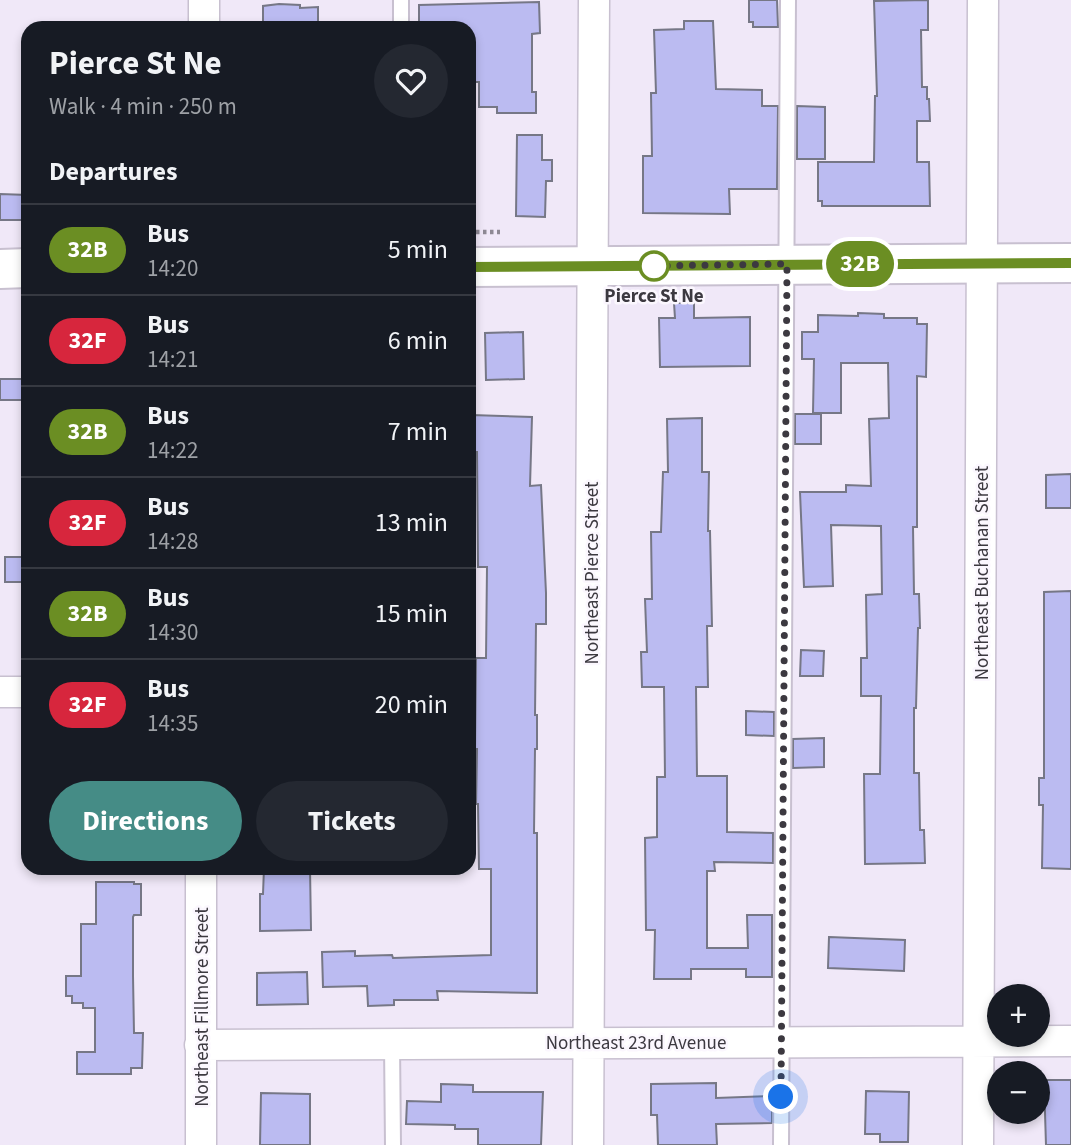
<!DOCTYPE html>
<html lang="en">
<head>
<meta charset="utf-8">
<style>
  :root { --surface:#171b24; --page:#242831; --text:#f1f3f6; --muted:#9ea1a6; --line:#363941; --accent:#458c86 }
  body { margin:0; font-family:"Source Sans 3",sans-serif; background:var(--page); color:var(--text); height:100vh; display:flex; flex-direction:column; font-size:26px; white-space:nowrap }
  * { box-sizing:border-box; margin:0 }
  p { font-size:23px; color:var(--muted) }
  .icon { flex:none; width:38px; height:38px; fill:none; stroke:currentColor; stroke-width:2; stroke-linecap:round; stroke-linejoin:round }
  .map { position:relative; flex:1; overflow:hidden }
  .side { position:absolute; left:21px; top:21px; width:455px; height:854px; display:flex; flex-direction:column; background:var(--surface); border-radius:21px; box-shadow:0 4px 10px #0003 }
  .side>* { flex:none }
  .badge { padding:0 14px; border-radius:23px; font-size:24px; line-height:46px }
  .controls { position:absolute; left:987px; top:984px; display:grid; gap:14px }
  .controls a { display:grid; place-items:center; width:63px; height:63px; border-radius:50%; background:var(--surface); box-shadow:0 4px 10px #0003; font-size:35px }
  .you { position:absolute; width:35px; height:35px; margin:-18px; border:5px solid #fff; border-radius:50%; background:#1a73e8; box-shadow:0 0 0 10px #1a73e833 }
  .map>.badge { position:absolute; translate:-50% -50%; box-shadow:0 0 0 4px #fff }
  h2 { padding:0 28px; font-size:26px; line-height:63px }
  .round { display:grid; place-items:center; flex:none; width:74px; height:74px; border-radius:37px; background:var(--page) }
  .summary { display:flex; align-items:center; justify-content:space-between; height:119px; padding:0 28px }
  h1 { font-size:33px; font-weight:700; line-height:52px }
  .button { display:flex; gap:14px; margin-top:auto; padding:14px 28px }
  .button a { flex:1; height:80px; border-radius:42px; background:var(--accent); color:#fff; font-size:28px; font-weight:700; line-height:80px; text-align:center }
  .button a+a { background:var(--page); color:var(--text) }
  ul { padding:0; list-style:none }
  li { display:flex; align-items:center; gap:21px; height:91px; padding:0 28px; border-top:2px solid var(--line) }
  li div { flex:1 }
  li b { display:block; font-size:26px }
  li em { font-style:normal }
  li .badge { min-width:77px; font-weight:700; text-align:center }
  .map>svg:first-child { display:block }
  .building { fill:#bbbbf1; stroke:#767786; stroke-width:2 }
  .lines { fill:none; stroke-linecap:round; stroke-linejoin:round }
  .lane-casing { stroke:#c8c0d0; stroke-width:18 }
  .street-casing { stroke:#c8c0d0; stroke-width:33 }
  .secondary-casing { stroke:#c8c0d0; stroke-width:42 }
  .path { stroke:#8e8994; stroke-width:4.5; stroke-dasharray:3.5 3.5; stroke-linecap:butt }
  .lane { stroke:#fff; stroke-width:14 }
  .street { stroke:#fff; stroke-width:30 }
  .secondary { stroke:#fff; stroke-width:38 }
  .line-casing { stroke:#fff; stroke-width:16 }
  .line { stroke:#6b8e23; stroke-width:10 }
  .walk { stroke:#3c3940; stroke-width:7; stroke-dasharray:0 12.6 }
  .stop-dot { fill:#fff; stroke:#6b8e23; stroke-width:3.5 }
  .labels { text-anchor:middle; stroke-width:5; stroke-linejoin:round; paint-order:stroke }
  .stop-label { font-size:19px; font-weight:bold; fill:#3c3940; stroke:#fbf7fe }
  .street-label { font-size:19px; fill:#3c3940; stroke:#fbf7fe }
</style>
</head>
<body>
<div class="map">
<svg width="1071" height="1145" viewBox="0 0 1071 1145">
  <rect width="100%" height="100%" fill="#f0e8f8"/>
  <!-- building -->
  <path class="building" d="M749,0H777L778,27H753V22H749Z
    M928,0V30H921L922,87H927V99H929L930,121H917V162H929L930,206H822V201H818V162H874L875,96H877L874,1Z
    M539,2L540,33L532,34V92H536V113H497V107H479V82H469V28H419V5Z
    M279,4L300,5V8L318,7V28H265L263,26V6Z
    M684,21H713L716,89L762,90V106H778L777,189H729L730,214L643,213V156H652L651,93H656L654,30L684,29Z
    M797,106L825,107V159H797Z
    M517,135H542V160H552V181H546L545,217L516,216Z
    M0,194L28,195V220H0Z
    M674,303H694V318L750,317V366L660,367L659,318H675Z
    M858,313L884,314V318H917V324H927L926,377L917,376V527H913L914,594H919L920,628H918L916,708H914V773H919L920,830H924L925,863L865,864L864,774H880L881,696H861V658H867L866,595L882,594L881,526L831,525L833,586L804,587L800,492H846V485L871,486L869,419L889,418L888,363H841V413H813L814,359H802V332H818V315L858,316Z
    M523,332L524,379L486,380L485,333Z
    M0,379H28V400H0Z
    M795,414H821V444H795Z
    M471,415L532,417L530,486L541,485L546,593V624H536L535,715H537V749H535L534,833H537V993L437,991L438,1000H394V1005L368,1006L367,986L323,987L322,952L355,951V956L392,955L393,958L491,955V869H479L478,804H476L477,749H475L476,658H486L487,567H478L477,452H471Z
    M702,418V472H709L708,531H710L712,626H707L708,687H696L697,776H727V832L773,833V863L714,862L715,871H707V948H748L747,915H772V977H746V969H691V979H654L655,930H646L645,838L657,837V777H665L664,687H642L641,652H647L645,599H652L651,532H661L663,472H668L667,419Z
    M1071,474V508H1046V475Z
    M5,557H28V582H5Z
    M1071,591V869L1042,868L1043,805H1039V778H1044V592Z
    M801,650L824,651L823,676H800Z
    M746,711L774,712V736L746,735Z
    M824,738V767L793,768V739Z
    M264,868H310L311,930L260,931V894H263Z
    M96,882H134V884H141V915H134L133,917V976L134,1033H143L142,1068H131V1074H77V1052H95V1008H83V1003H72V996H66V976H81V924H96Z
    M829,937L905,940L904,971L828,968Z
    M307,972L308,1004L257,1005V973Z
    M1044,1080H1071V1145H1046Z
    M716,1083V1098L772,1096V1123L716,1124L717,1145H658L657,1115H651V1084Z
    M441,1084L473,1085V1092H543L541,1145H478V1129H455V1125L406,1124L407,1101L441,1102Z
    M866,1091L909,1092L908,1142H880V1134H865Z
    M261,1093L310,1094V1145H260Z"/>
  <g class="lines">
    <defs>
      <path id="lane" d="M401,28V0
        M392,1044L393,1145
        M781,1145L788,0"/>
      <path id="street" d="M204,0V28
        M0,692H28
        M201,868V1145
        M200,1045L1071,1041
        M588,1145L594,0
        M978,1145L983,0"/>
      <path id="secondary" d="M469,267L1071,263
        M0,269L28,268"/>
    </defs>
    <!-- lane casing -->
    <use href="#lane" class="lane-casing"/>
    <!-- street casing -->
    <use href="#street" class="street-casing"/>
    <!-- secondary casing -->
    <use href="#secondary" class="secondary-casing"/>
    <!-- path -->
    <path class="path" d="M469,232H500"/>
    <!-- lane -->
    <use href="#lane" class="lane"/>
    <!-- street -->
    <use href="#street" class="street"/>
    <!-- secondary -->
    <use href="#secondary" class="secondary"/>
  </g>
  <g class="lines">
    <defs>
      <path id="line" d="M469,267L1071,263"/>
    </defs>
    <!-- line casing -->
    <use href="#line" class="line-casing"/>
    <!-- line -->
    <use href="#line" class="line"/>
    <!-- walk -->
    <path class="walk" d="M654,266H648L787,264L781,1097"/>
  </g>
  <!-- markers -->
  <circle class="stop-dot" cx="654" cy="266" r="14"/>
  <g class="labels">
    <!-- stop labels -->
    <g class="stop-label">
      <text x="654" y="302">Pierce St Ne</text>
    </g>
    <!-- street labels -->
    <g class="street-label">
      <text transform="translate(591 573) rotate(-90)" y="7">Northeast Pierce Street</text>
      <text transform="translate(981 573) rotate(-90)" y="7">Northeast Buchanan Street</text>
      <text transform="translate(201 1007) rotate(-90)" y="7">Northeast Fillmore Street</text>
      <text x="636" y="1049">Northeast 23rd Avenue</text>
    </g>
  </g>
</svg>
<div class="controls">
<a>+</a>
<a>−</a>
</div>
<div class="you" style="left:781px;top:1097px"></div>
<b class="badge" style="left:860px;top:264px;background:#6b8e23;color:#fff">32B</b>
<section class="side">
<div class="summary"><div><h1>Pierce St Ne</h1><p>Walk · 4 min · 250 m</p></div><a class="round"><svg class="icon" aria-label="heart" viewBox="0 0 24 24"><path d="M12 20l-8-8c-3-5 5-10 8-4 3-6 11-1 8 4z"/></svg></a></div>
<h2>Departures</h2>
<ul>
<li><span class="badge" style="background:#6b8e23;color:#fff">32B</span><div><b>Bus</b><p>14:20</p></div><em>5 min</em></li>
<li><span class="badge" style="background:#d7263d;color:#fff">32F</span><div><b>Bus</b><p>14:21</p></div><em>6 min</em></li>
<li><span class="badge" style="background:#6b8e23;color:#fff">32B</span><div><b>Bus</b><p>14:22</p></div><em>7 min</em></li>
<li><span class="badge" style="background:#d7263d;color:#fff">32F</span><div><b>Bus</b><p>14:28</p></div><em>13 min</em></li>
<li><span class="badge" style="background:#6b8e23;color:#fff">32B</span><div><b>Bus</b><p>14:30</p></div><em>15 min</em></li>
<li><span class="badge" style="background:#d7263d;color:#fff">32F</span><div><b>Bus</b><p>14:35</p></div><em>20 min</em></li>
</ul>
<div class="button"><a>Directions</a><a>Tickets</a></div>
</section>
</div>
</body>
</html>
